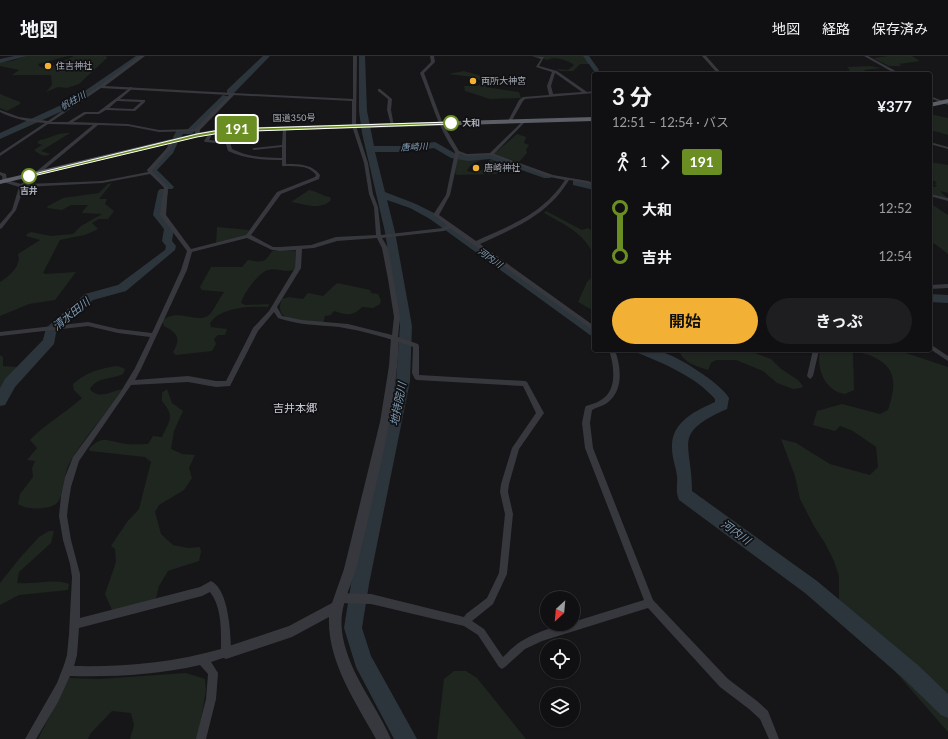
<!DOCTYPE html>
<html lang="ja">
<head>
<meta charset="utf-8">
<style>
  :root { --surface:#101012; --page:#1e1e20; --text:#f1f3f6; --muted:#9c9d9f; --line:#303032; --accent:#f2b134 }
  body { margin:0; font-family:Lato,"Noto Sans JP",sans-serif; background:var(--page); color:var(--text); height:100vh; display:flex; flex-direction:column; font-size:15px; white-space:nowrap }
  * { box-sizing:border-box; margin:0 }
  p { font-size:13px; color:var(--muted) }
  .icon { flex:none; width:22px; height:22px; fill:none; stroke:currentColor; stroke-width:2; stroke-linecap:round; stroke-linejoin:round }
  .map { position:relative; flex:1; overflow:hidden }
  .side { position:absolute; left:592px; top:16px; width:340px; height:280px; display:flex; flex-direction:column; background:var(--surface); border-radius:4px; box-shadow:0 1px 3px #0004,0 0 0 1px var(--line) }
  .side>* { flex:none }
  .badge { padding:0 8px; border-radius:3px; font-size:14px; line-height:26px }
  .needle { width:26px; rotate:206deg }
  .fabs { position:absolute; left:540px; top:535px; display:grid; gap:8px }
  .fabs a { display:grid; place-items:center; width:40px; height:40px; border-radius:50%; background:var(--surface); box-shadow:0 1px 3px #0004,0 0 0 1px var(--line); font-size:20px }
  .map>.badge { position:absolute; translate:-50% -50%; box-shadow:0 0 0 2px #fff }
  .legs { display:flex; align-items:center; gap:6px; height:44px; padding:0 20px; font-size:13px }
  .legs p { margin-inline-start:auto }
  .head { display:flex; align-items:center; justify-content:space-between; height:68px; padding:0 20px }
  h1 { font-size:22px; font-weight:700; line-height:30px }
  .action { display:flex; gap:8px; margin-top:auto; padding:8px 20px }
  .action a { flex:1; height:46px; border-radius:24px; background:var(--accent); color:#111; font-size:16px; font-weight:700; line-height:46px; text-align:center }
  .action a+a { background:var(--page); color:var(--text) }
  ul { padding:0 20px; list-style:none }
  li { display:flex; align-items:center; gap:14px; height:48px; font-size:15px }
  li i { display:grid; place-items:center; width:6px; height:100%; margin:0 5px; background:currentColor }
  li i::after { content:''; width:10px; height:10px; margin:-5px; border:3px solid; border-radius:50%; background:var(--surface) }
  li p { margin-inline-start:auto }
  li:first-child i { background:linear-gradient(#0000 50%,currentColor 0) }
  li:last-child i { background:linear-gradient(currentColor 50%,#0000 0) }
  header { display:flex; align-items:center; gap:24px; box-sizing:border-box; height:56px; padding:0 20px; background:var(--surface); border-bottom:1px solid var(--line) }
  header strong { font-size:19px }
  nav { display:flex; gap:22px; margin-inline-start:auto; font-size:14px }
  .map>svg:first-child { display:block }
  .green { fill:#1e261f }
  .lines { fill:none; stroke-linecap:round; stroke-linejoin:round }
  .river { fill:#2c353c; fill-rule:evenodd }
  .minor { fill:#37383d; fill-rule:evenodd }
  .tertiary { fill:#37383d; fill-rule:evenodd }
  .trunk { fill:#5b5e65; fill-rule:evenodd }
  .line-1 { fill:#6b8e23; stroke:#fff }
  .poi-dot { fill:#f2b134; stroke:#111113; stroke-width:1.5 }
  .stop-1-dot { fill:#fff; stroke:#6b8e23; stroke-width:2 }
  .labels { text-anchor:middle; stroke-width:3.5; stroke-linejoin:round; paint-order:stroke }
  .far-poi-label { font-size:9px; fill:#a8adb8; stroke:#111113; text-anchor:start }
  .far-water-label { font-size:9px; font-style:italic; fill:#7f9bb3; stroke:#111113 }
  .far-street-label { font-size:9px; fill:#a8adb8; stroke:#111113 }
  .far-stop-label { font-size:9px; font-weight:bold; fill:#a8adb8; stroke:#111113; text-anchor:start }
  .water-label { font-size:11px; font-style:italic; fill:#7f9bb3; stroke:#111113 }
  .neighbourhood-label { font-size:11px; fill:#c9ccd4; stroke:#111113 }
</style>
</head>
<body>
<header>
<strong>地図</strong>
<nav><a>地図</a><a>経路</a><a>保存済み</a></nav>
</header>
<div class="map">
<svg width="948" height="683" viewBox="0 0 948 683">
  <rect width="100%" height="100%" fill="#161618"/>
  <!-- green -->
  <path class="green" d="M26,0H68L38,8L40,11L47,12L74,0H106L107,2L79,28L67,32L58,31L46,36L52,29L51,19H12L19,14L0,10V6L12,5Z
    M536,0H585L590,8H580L573,15H560L556,13L568,14L574,9C567,4 555,0 547,4Z
    M889,0H912L920,5L899,8L902,10H889L873,2Z
    M869,10L882,12L864,14L870,18H851L848,15L850,14L847,11Z
    M464,15L496,24L485,31L519,36L521,42L490,43L465,35L464,30H477L484,26L473,21L448,18Z
    M0,38L20,46V48L7,55L0,52Z
    M930,58L948,62V79L930,74Z
    M70,77L41,95L50,98C44,102 39,98 34,94L42,89L37,87L40,84C51,82 58,76 70,77Z
    M517,78L526,81L524,87L529,89L526,94L527,97L519,106L495,99V97Z
    M458,99L478,102L485,101C480,107 471,105 467,115L475,117L486,112L485,109L491,102L508,107V109L496,115L500,116L496,118L457,119L455,117Z
    M930,106L948,109V137L940,135L947,142L930,139V132L937,130L934,128L937,127L930,122Z
    M112,127L99,143H107L105,148L114,155L108,163H99L92,167L98,173C84,181 76,180 60,184L43,217L46,218L76,216L55,244L29,248L0,260V226C9,220 22,210 18,198L40,184L26,180L27,178L31,176L51,180L73,178L81,170L102,158L82,157L83,155L88,149H71L62,154L47,152L48,150L63,142L99,137L108,128Z
    M309,134C317,135 322,140 330,141L331,144C321,155 304,148 291,146Z
    M930,147L948,159V198L935,188L930,186Z
    M546,155L582,174L588,172L594,176V201C587,178 563,168 544,157Z
    M217,171L249,174L246,180L217,188L216,187Z
    M272,195H296L295,213C286,218 277,211 268,214C258,217 243,238 241,247L245,249L269,248L268,251C250,250 221,251 210,267L211,271L227,273L225,279H218L214,283L216,288L212,295L176,299L173,296C181,283 178,277 164,270L162,265C178,250 199,270 210,258C215,252 219,243 224,236L202,234L200,231L211,211H242L248,204C262,206 264,208 272,195Z
    M594,219V255L578,246L587,226Z
    M337,227L370,234L371,237L378,238L381,244L380,248L373,252L362,251C352,261 346,259 334,255L331,259L325,260L323,268C306,266 271,268 282,243L289,241L303,243L308,237L323,240Z
    M679,294H747L771,303L780,312L798,324L803,330L801,332L793,333L777,327L763,315L736,304H716L711,307L708,314C696,310 683,307 679,294Z
    M820,294H897L948,311V676L839,551V520L834,505L826,489L814,470L800,443L795,420L781,383L796,387L830,408L870,419L878,411L876,391L853,375L840,370L835,375L813,369L817,355L842,348L880,358L888,354C894,335 899,316 879,304C872,299 862,296 853,296L854,334L845,338C825,335 816,313 820,294Z
    M0,299L3,301V310L17,311L0,340Z
    M118,310L125,313L123,318C111,324 98,320 90,333C99,345 112,334 124,333C107,356 83,383 69,408C64,417 63,444 56,448C47,454 27,454 18,448L20,438L33,421L32,412L35,405L27,404L37,392L30,384C45,368 65,357 82,342L74,334L73,328C86,316 101,312 118,310Z
    M167,333L172,347L183,355L174,375L171,393L182,398L195,399L189,412L192,422L184,434L159,449L155,456L161,478L173,489L188,492L200,491L201,496L199,505L168,515L159,530L155,546L112,554L105,538L116,506L115,493L111,490L127,466L139,453L151,406L145,401L90,395L89,393C102,378 109,386 126,388C133,389 141,388 148,388L153,380L162,381C170,363 175,361 162,345V337Z
    M49,475H54L51,487L19,516L17,527C34,529 53,522 69,528L68,534L19,539L0,549V527L19,503L39,481Z
    M454,615H466L477,622L526,683H437L444,623Z
    M186,617L205,623L206,634L198,683H130L134,669L131,657L112,655L90,678L88,683H38L69,622L99,623Z"/>
  <g class="lines">
    <!-- river -->
    <path class="river" d="M14,0H27L0,7V3Z
      M136,0H143L76,49L0,83V77L70,45Z
      M263,0H270L233,38H227V34Z
      M359,0H365L367,55L374,90H403L435,86L456,98L468,99L494,98L552,120L550,122H544L490,103L468,105L451,102L434,92L403,96H375L385,136L416,148L438,159L594,270V280L590,279L430,163L410,152L387,144L395,176L412,270L410,325L369,528L362,572L371,600L417,683H394L356,611L344,572L351,528L396,325L400,270L385,176L362,77L359,55Z
      M583,0H589L599,14L598,15H594Z
      M223,39L230,41L192,78H183L180,83H174L173,81L177,74H187Z
      M174,83L178,86L173,97L157,114L174,131L172,133H167L168,135L163,159L174,173L172,185L176,190L175,194L126,235L93,244L56,277L54,288L15,331L5,349L0,350V332L5,323L43,284L46,272L85,238L118,229L165,194L166,190L162,185L164,173L153,159L158,135L160,133H165L147,114L166,94L171,84Z
      M576,124L594,128V134L573,129V125Z
      M930,238L948,239V247L930,246Z
      M637,294C643,294 649,293 655,294C672,296 721,327 729,342L727,353C671,378 692,386 692,435L817,525L919,610L948,638V662L941,659L905,624L805,537L679,444C675,435 678,429 677,420C676,411 672,402 672,392C671,366 695,355 715,346V343C696,321 665,308 638,297Z"/>
    <!-- minor -->
    <path class="minor" d="M353,0H357L356,70L368,107L373,138L378,151L381,179L443,172L447,169L433,159L446,139L455,96C438,72 431,44 420,17L431,6L430,0H434L435,6L424,17L443,68L459,95L467,98L490,97L524,64H525V66L494,98L553,119L588,125L594,127V130L587,127L569,124C547,160 516,171 480,188L594,270V275L450,172L444,175L382,182L388,192L400,261L398,281L418,288L419,290V319L525,325L527,326L544,357L519,393L509,428L508,436L513,458L507,518L493,548L472,565L484,573L503,601C508,596 514,590 520,586C533,578 557,568 573,568V566L644,544L585,392L582,367L585,352L586,350C591,348 597,347 601,344C618,334 614,309 609,294H615C621,311 624,335 607,347C603,350 597,351 592,354L590,367L593,392L653,544L728,623L757,645L768,655L779,683H769L760,663L749,653L720,631L648,552L542,585L525,593L505,611L502,613L499,611L478,579L464,570L371,548L339,547L336,545L334,542L336,539L339,537L371,538L464,561L466,558L487,542L499,517L505,458L500,436L501,428L512,392L536,357L523,330L417,324L415,323L412,317L413,291C389,282 364,275 339,271C318,269 298,269 278,262L274,256L258,275L230,330L216,331L188,326L131,329L79,405L71,431L68,450L67,460L71,484L80,518V562L200,531L211,525C229,533 231,580 231,597L229,600L211,606L218,617L216,643L206,683H196L206,643L208,618L200,609C157,619 114,621 70,620L58,646L36,683H25L57,627L64,609L67,599L69,578L72,521L70,508L63,484L59,460L61,440L65,421L73,401L120,337L135,312L150,281L118,277L88,270L0,280V276L88,266L118,273L152,277L181,214L187,195L160,159L164,131L150,118L102,127L24,131L16,154L2,172L0,173V168L12,154L19,131L3,126L2,120L0,119V116L6,118L7,124L21,128L93,69L48,68L0,100V97L45,67C29,66 14,63 0,56V54L19,61L48,65L99,30H101V32L51,66H68L84,56H98L131,31H132V33L120,43L145,44V46L135,55L106,54L99,58H86L73,66L128,68L159,74L198,73V75H197L159,76L128,70L98,69L27,128L102,125L148,116L147,114L167,92L170,84H172L171,92L152,115L168,131L166,159L191,193L246,179L277,136L315,121L316,119C308,108 294,111 282,110V104C263,104 245,103 228,95L226,88L205,86L204,85L210,76L213,77L209,84L230,86L232,93C248,101 265,102 282,102V91L254,94L252,93L254,92L282,89L283,72L286,71V108C299,108 312,108 320,119L319,123L281,138L251,179L273,191H280L311,189L336,181L376,179L374,151L369,138L364,107L352,70V45L233,39L231,38L233,37L353,43ZM117,45L141,46L133,53L109,52ZM459,98L467,100L491,99L550,121L565,124C543,158 511,169 476,185L439,159L450,139ZM247,182L272,194L280,195L296,194L295,212L269,255L253,272L226,325H216L188,320L135,324L141,313L187,214L192,196ZM377,182L382,192L388,223L394,261L392,279L348,268L302,264L282,260L277,251L301,212L302,193L314,192L337,185ZM210,536C222,551 221,575 221,593C172,607 124,611 74,610L77,599L79,572L202,540Z
      M532,0L544,1L539,10L557,15L587,36L594,35V37L525,43L523,45L511,66H509L508,65L519,44L523,41L549,39L547,30L552,16L536,11L541,3ZM555,17L582,36L553,38L551,30Z
      M702,0H706L722,18H718Z
      M864,0H868L901,18H896Z
      M378,33H380L392,43L391,54L394,70L391,69L387,54L388,43L378,35Z
      M930,40L948,47V49L930,42Z
      M930,86L948,91V93L930,88Z
      M930,138L948,142V145L930,140Z
      M948,228V232L930,233V229Z
      M930,288L948,300V305L930,293Z
      M813,294H819L813,320L810,323L807,320Z"/>
    <!-- tertiary -->
    <path class="tertiary" d="M140,0H145L105,30L233,37L235,38L200,74L199,80H195V73L229,39L100,32L98,31Z
      M395,279L399,282C396,358 375,431 358,506C351,534 337,551 343,582C351,621 376,648 391,683H376C356,647 327,605 329,561L292,581L226,603L222,601L220,597L222,593L226,591L289,570L332,547L344,513L380,366L389,310L391,282Z"/>
    <!-- trunk -->
    <path class="trunk" d="M948,43V47L930,51V47Z
      M594,61V65L226,76L197,81L0,128V124L197,77L226,72Z"/>
  </g>
  <!-- line-1 -->
  <path class="line-1" d="M451,66L452,68L226,76L197,81L29,121L26,120L197,78L226,73Z"/>
  <!-- markers -->
  <g class="poi-dot">
    <circle cx="48" cy="10" r="4"/>
    <circle cx="473" cy="25" r="4"/>
    <circle cx="476" cy="112" r="4"/>
  </g>
  <g class="stop-1-dot">
    <circle cx="451" cy="67" r="7"/>
    <circle cx="29" cy="120" r="7"/>
  </g>
  <g class="labels">
    <!-- far-poi labels -->
    <g class="far-poi-label">
      <text x="56" y="13">住吉神社</text>
      <text x="481" y="28">両所大神宮</text>
      <text x="484" y="115">唐崎神社</text>
    </g>
    <!-- far-water labels -->
    <g class="far-water-label">
      <text transform="translate(73 45) rotate(-30)" y="3">帆柱川</text>
      <text transform="translate(414 91) rotate(-3)" y="3">唐崎川</text>
      <text transform="translate(490 202) rotate(36)" y="3">河内川</text>
    </g>
    <!-- far-street labels -->
    <g class="far-street-label">
      <text transform="translate(294 62) rotate(-1)" y="3">国道350号</text>
    </g>
    <!-- far-stop labels -->
    <g class="far-stop-label">
      <text x="462" y="70">大和</text>
      <text x="29" y="138" text-anchor="middle">吉井</text>
    </g>
    <!-- water labels -->
    <g class="water-label">
      <text transform="translate(71 258) rotate(-39)" y="4">清水田川</text>
      <text transform="translate(398 348) rotate(-79)" y="4">地持院川</text>
      <text transform="translate(736 476) rotate(36)" y="4">河内川</text>
    </g>
    <!-- neighbourhood labels -->
    <g class="neighbourhood-label">
      <text x="295" y="356">吉井本郷</text>
    </g>
  </g>
</svg>
<div class="fabs">
<a><svg class="needle" viewBox="-14 -14 28 28"><path d="M0-13l5 13h-10z" fill="#e53935"/><path d="M0 13l5-13h-10z" fill="#9c9d9f"/></svg></a>
<a><svg class="icon" aria-label="locate" viewBox="0 0 24 24"><circle cx="12" cy="12" r="6"/><path d="M12 2v4M12 18v4M2 12h4M18 12h4"/></svg></a>
<a><svg class="icon" aria-label="layers" viewBox="0 0 24 24"><path d="M12 4l9 5-9 5-9-5zM3 14l9 5 9-5"/></svg></a>
</div>
<b class="badge" style="left:237px;top:73px;background:#6b8e23;color:#fff">191</b>
<section class="side">
<div class="head"><div><h1>3 分</h1><p>12:51 – 12:54 · バス</p></div><b>¥377</b></div>
<div class="legs"><svg class="icon" aria-label="walk" viewBox="0 0 24 24"><circle cx="13" cy="4" r="2"/><path d="M13 8l-2 6 4 7M11 14l-3 7M7 12l3-4h3l4 4"/></svg>1<svg class="icon" aria-label="forward" viewBox="0 0 24 24"><path d="M9 5l7 7-7 7"/></svg><b class="badge" style="background:#6b8e23;color:#fff">191</b></div>
<ul>
<li><i style="color:#6b8e23"></i><b>大和</b><p>12:52</p></li>
<li><i style="color:#6b8e23"></i><b>吉井</b><p>12:54</p></li>
</ul>
<div class="action"><a>開始</a><a>きっぷ</a></div>
</section>
</div>
</body>
</html>
